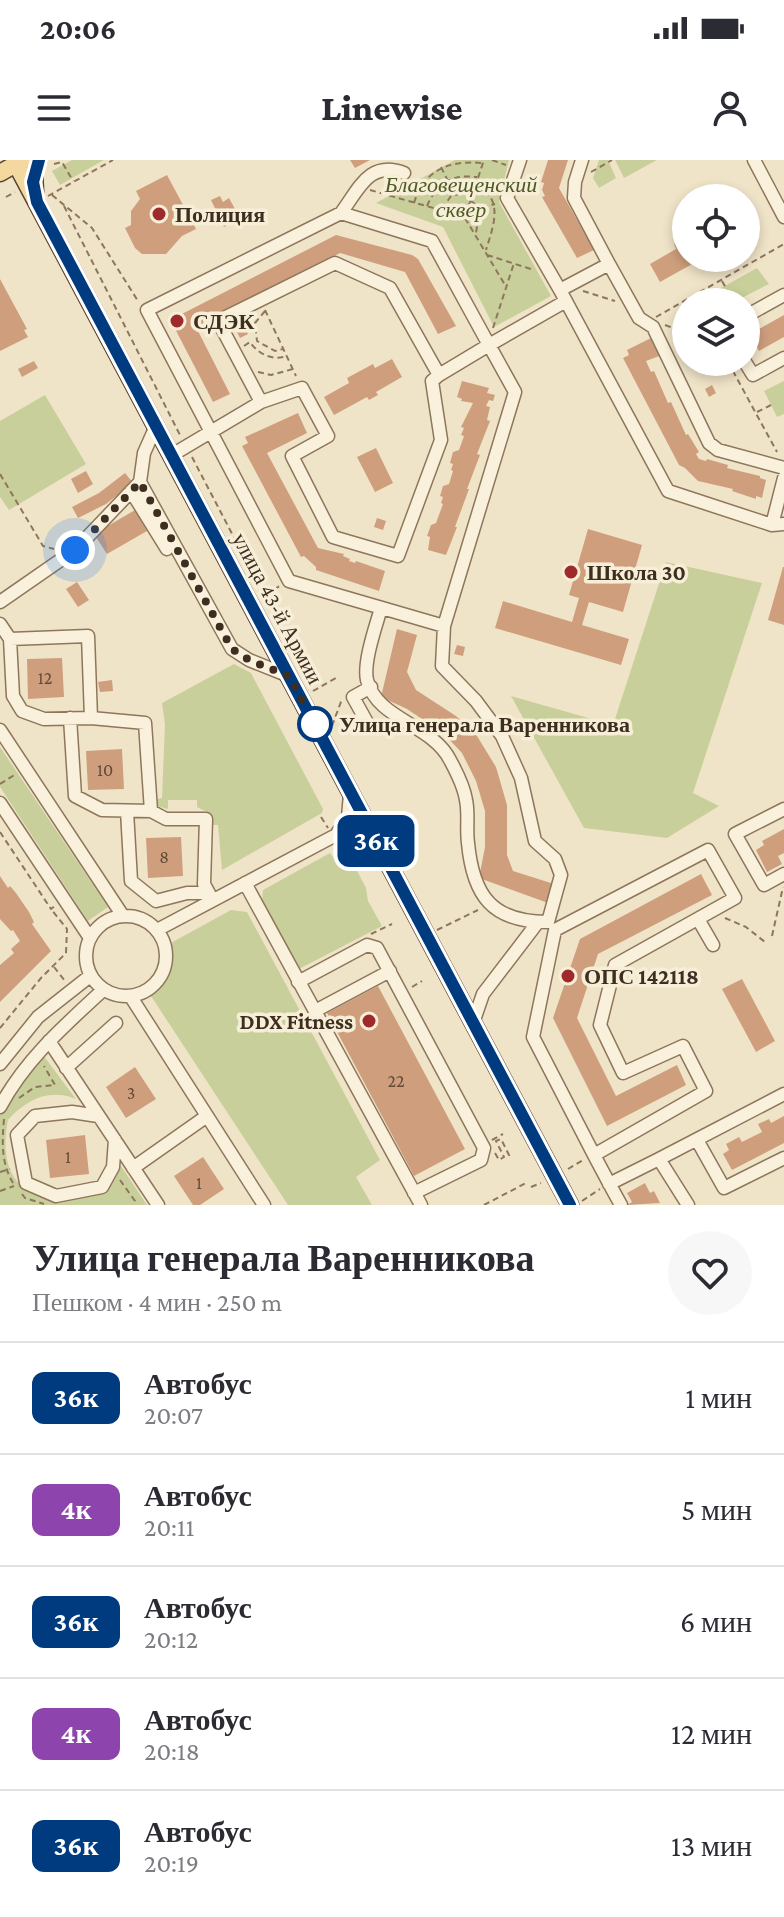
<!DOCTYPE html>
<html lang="ru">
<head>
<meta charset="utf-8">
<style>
  :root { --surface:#fff; --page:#f7f7f7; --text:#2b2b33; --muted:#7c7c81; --line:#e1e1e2 }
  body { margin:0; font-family:"Crimson Pro",serif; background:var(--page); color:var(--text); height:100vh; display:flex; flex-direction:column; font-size:30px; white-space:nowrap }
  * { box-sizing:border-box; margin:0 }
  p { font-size:26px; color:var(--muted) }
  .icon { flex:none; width:44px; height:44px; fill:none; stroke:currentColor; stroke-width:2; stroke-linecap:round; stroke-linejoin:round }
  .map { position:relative; height:1045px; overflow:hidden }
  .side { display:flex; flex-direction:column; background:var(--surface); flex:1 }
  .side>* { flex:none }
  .badge { padding:0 16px; border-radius:12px; font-size:28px; line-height:52px }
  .controls { position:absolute; left:672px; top:24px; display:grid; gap:16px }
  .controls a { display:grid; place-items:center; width:88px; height:88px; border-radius:50%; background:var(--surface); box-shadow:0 4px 12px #0003; font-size:40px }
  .you { position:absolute; width:40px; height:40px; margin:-20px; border:6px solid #fff; border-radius:50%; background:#1a73e8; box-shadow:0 0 0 12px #1a73e833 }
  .map>.badge { position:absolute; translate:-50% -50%; box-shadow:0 0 0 4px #fff }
  .round { display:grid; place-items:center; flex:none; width:84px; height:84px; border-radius:42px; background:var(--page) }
  .summary { display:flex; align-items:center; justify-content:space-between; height:136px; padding:0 32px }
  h1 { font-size:38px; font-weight:800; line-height:60px }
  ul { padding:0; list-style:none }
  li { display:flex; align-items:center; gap:24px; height:112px; padding:0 32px; border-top:2px solid var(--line) }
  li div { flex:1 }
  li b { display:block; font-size:30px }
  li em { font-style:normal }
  li .badge { min-width:88px; font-weight:700; text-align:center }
  .status { display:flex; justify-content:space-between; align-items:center; height:56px; padding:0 40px; background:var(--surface); direction:ltr }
  .status svg { height:22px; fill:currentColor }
  header { display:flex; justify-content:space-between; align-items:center; height:104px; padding:0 32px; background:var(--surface); font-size:36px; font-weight:800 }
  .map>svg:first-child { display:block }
  .green { fill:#c9cf9b }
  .building { fill:#cf9f7d }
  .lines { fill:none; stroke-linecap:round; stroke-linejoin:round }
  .minor-casing { stroke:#8d765c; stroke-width:15 }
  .major-casing { stroke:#5b4430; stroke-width:19 }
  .path { stroke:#8d765c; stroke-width:2; stroke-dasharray:6 4; stroke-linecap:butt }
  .minor { stroke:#faf1dc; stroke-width:12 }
  .major { stroke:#f3d9a0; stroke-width:16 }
  .line-casing { stroke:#fff; stroke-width:18 }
  .line { stroke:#003b80; stroke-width:12 }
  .walk { stroke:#3d2e20; stroke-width:8; stroke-dasharray:0 14.4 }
  .poi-dot { fill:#9e2a2b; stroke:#f7eed8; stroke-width:3 }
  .stop-dot { fill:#fff; stroke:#003b80; stroke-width:4 }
  .labels { text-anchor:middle; stroke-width:7; stroke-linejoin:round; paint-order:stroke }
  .number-label { font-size:18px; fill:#624a37 }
  .park-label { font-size:22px; font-style:italic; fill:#4d5a26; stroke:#f7eed8 }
  .poi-label { font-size:22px; font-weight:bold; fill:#3d2e20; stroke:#f7eed8; text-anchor:start }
  .street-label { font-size:22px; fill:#3d2e20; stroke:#f7eed8 }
  .stop-label { font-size:22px; font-weight:bold; fill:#3d2e20; stroke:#f7eed8; text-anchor:start }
</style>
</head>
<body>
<div class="status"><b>20:06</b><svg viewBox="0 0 49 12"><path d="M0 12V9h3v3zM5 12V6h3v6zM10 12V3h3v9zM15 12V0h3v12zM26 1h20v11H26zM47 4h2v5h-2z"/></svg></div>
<header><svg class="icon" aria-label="menu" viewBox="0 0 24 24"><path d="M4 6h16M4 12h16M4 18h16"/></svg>Linewise<svg class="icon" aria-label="person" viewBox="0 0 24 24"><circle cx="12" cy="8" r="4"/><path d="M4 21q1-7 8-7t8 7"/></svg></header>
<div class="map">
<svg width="784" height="1045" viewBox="0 0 784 1045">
  <rect width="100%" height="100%" fill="#f0e4c8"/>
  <!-- green -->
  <path class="green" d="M72,0H104L60,25L52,11Z
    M455,0H509L499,42L551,136L494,167L443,67L376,43Z
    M599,0H608L616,18L599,28L593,18Z
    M615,0H657L624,18Z
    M757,108L769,124L734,142H715L714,132Z
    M784,221V254L777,257L764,231Z
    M45,235L86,304L9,350L0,337V261Z
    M666,402L762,423L693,633L719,646L667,678L584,668L511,536L613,565Z
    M234,504L251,513L323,649L322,653L222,710L218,665H213L209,653L197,647V640H168V649L157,646V639L162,638L165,564L162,543Z
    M0,587L108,747L88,761L0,627Z
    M330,693L335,700L344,696L350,697L366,728L368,741L382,766L299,809L262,741L263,730Z
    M231,750L247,752L380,1000L356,1017L372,1045H288L151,836C167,819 174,808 169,784Z
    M43,895L76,939C49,928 26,940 8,960C0,1000 10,1035 56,1040C70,1041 91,1032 106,1029L121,1006L147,1045H0V955L10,937Z"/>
  <!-- building -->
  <path class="building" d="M350,0H370L355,8Z
    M548,0H568L559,28L594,90L577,98L542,37L545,36L542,30L544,23L541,22Z
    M167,15L196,69L182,76L166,94H142L135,88L125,68L131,65V51L140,39L136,31Z
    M220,36L223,42L229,38L240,58L224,67L211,40Z
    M336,75L412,95L418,99L456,166L438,174L405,112L340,93L196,167L230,234L213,242L172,163L178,160L176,157Z
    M686,77V98H703L705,102L696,107L694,103L660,122L650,104L676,89L674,84Z
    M0,119L27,169L24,170L28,177L0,191Z
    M784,155V177L759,191L750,174Z
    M244,166L248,174L240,178L236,170Z
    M653,177L662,195L646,201L651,212L654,211L668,243L671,242L686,275L688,274L699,292L696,294L699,299L706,301L707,299L728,305L727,308L760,316V318L766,320L762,338L756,336V339L732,331L733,329L698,321L685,308L679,305L623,198L629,195L627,190Z
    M392,199L402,217L376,232L378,235L369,240L367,237L334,255L324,237L349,223L347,218L373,204L375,208Z
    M34,201L38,208L22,217L18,209Z
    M462,221L489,228L487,233L495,235L493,241L489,240L486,246L490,247L487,260L490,261L477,294L480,295L467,329H469L455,367H457L446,395L428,390L430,377L427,376L431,365L436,363L443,344L441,343L443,337L440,336L443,326L449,324L453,311L451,310L453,304L450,303L453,292L459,290L464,276L461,275L464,268L461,267L473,243L461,241L462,239L457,237Z
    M712,225L716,233L709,237L705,229Z
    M298,253L307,273L267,293L318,388L344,394L343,396L350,399L349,401L355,403L356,401L385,411L379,431L316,410V407L304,396L301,397L242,286L248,283L245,277Z
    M376,288L393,323L375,332L357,297Z
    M86,311L93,324L78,333L71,319Z
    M125,313L133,323L106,344L78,358L72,347L99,333Z
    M135,350L147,371L107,394L94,374Z
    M377,358L386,361L383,370L374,367Z
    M588,369L642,385L623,452L589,442L582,465L629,479L621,505L495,468L503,441L572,462L579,438L569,435Z
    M783,407H784V465L768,460Z
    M77,422L89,440L78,447L66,429Z
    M397,469L417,475L407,512L416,530L456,556L477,576L496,607L507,645V695L513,711L554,724L548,743L479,718L485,687V651L476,621L462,593L443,573L407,549L381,537Z
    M457,485L465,487L463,496L454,494Z
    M62,498L64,537L28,539L27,499Z
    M112,520L113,531L100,532L98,522Z
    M122,589L124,629L88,630L86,591Z
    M784,669V693L778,696L782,704L767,712L756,690L764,685L762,681Z
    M181,677L183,716L148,718L146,678Z
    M701,714L712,735L598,794L577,858L616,936L677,905L686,925L607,966L553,858L580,779Z
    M0,716L8,728L10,726L16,733L29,752L34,762L32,764L51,791L0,842V805L14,793L11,789L20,781L13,770L11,771L0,759Z
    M742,819L775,881L756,892L722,829Z
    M378,826L465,989L414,1016L327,853Z
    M135,907L156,939L126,958L106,927Z
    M784,956V983L732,1010L723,994L729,990L726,984L739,977L742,982L762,972L758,964L769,959L771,963Z
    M85,975L89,1014L50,1018L46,980Z
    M203,997L224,1029L200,1045H193L174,1016Z
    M645,1023L650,1033L654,1031L660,1043L627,1045L632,1042L627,1033Z"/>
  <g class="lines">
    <defs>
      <path id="minor" d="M520,0L507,38L560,130L668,331L772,365L784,364
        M754,0L784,57
        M341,53C359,29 369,0 404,13
        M609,104L639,158L653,167L709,283L718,290L784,308
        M560,130L609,104L574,38L575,22L582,0
        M746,156L784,135
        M745,202L753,215L784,198
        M261,242L302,228L328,276L292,296L333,377L398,396L441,280L432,221L439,215
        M156,266L144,293L140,322L232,489L249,500L289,516
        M177,292L261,242L218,161L335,103L390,128L439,215L489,185L432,81L341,53L147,150L289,421L444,466L515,232L489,185L566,141
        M131,331L167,389
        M772,365L784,318
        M0,442L75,390L140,322
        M381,448C376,466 363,502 367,520C377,560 432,564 450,600C456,611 464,627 466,640C469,653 466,669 468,683C473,736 492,762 548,762L561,715L555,699L535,681L521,618L502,576L476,541L442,506L444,466
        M0,464L10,479L13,536L22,551L44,559L91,558L88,476L10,479
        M70,558L75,636L102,650L151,651L145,563L91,558
        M369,566L353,537L371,527
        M0,570L123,756
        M0,643L90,778
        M784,649L735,674L764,725L784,714
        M127,651L131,721L156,741L187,733H209
        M151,651L166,659H206L204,724L211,737
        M336,675L348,657L350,634
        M245,723L421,1045
        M86 796a40 40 0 1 1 80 0a40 40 0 1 1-80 0Z
        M698,759L713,785
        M157,770L336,675H358L379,687
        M298,822L367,785L377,788L484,988L481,1000L414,1033
        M131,837L264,1045
        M315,851L390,811
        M473,863L483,834L538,762
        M49,881L158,1045
        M0,904L38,857L90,816
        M66,908L116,863
        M0,947C25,900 64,866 103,830
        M98,956L72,952L35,956L17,975L26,1023L56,1036L102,1027L113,1007L115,980
        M697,980L724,1028L784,998
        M594,995L706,931L683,886L623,913L600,865L615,805L735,738L708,690L555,770L533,877L594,995C603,1012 612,1029 621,1045
        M659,999L784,934
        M133,1008L207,956
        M609,1024L659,999L688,1045"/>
      <path id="major" d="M16,4L570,1045
        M0,13L23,0
        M35,32L34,12L38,0"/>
    </defs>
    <!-- minor casing -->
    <use href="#minor" class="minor-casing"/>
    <!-- major casing -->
    <use href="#major" class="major-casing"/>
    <!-- path -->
    <path class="path" d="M492,0L506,5
      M54,4L62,2L73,21
      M441,7L454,33
      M591,12L612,0
      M476,26C505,38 493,67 486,90
      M370,30L465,57L484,0
      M52,35L92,68L138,141
      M48,36L113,0
      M6,37L15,32
      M471,41L480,48L476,73
      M414,43C424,10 449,0 482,3
      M64,46L181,277
      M427,46C437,23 452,14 477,17
      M482,48L495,44
      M442,49L451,36L471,31
      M465,58L505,125
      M487,95L534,110
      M722,121L734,142
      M583,131L615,141
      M265,150L296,216
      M265,151L255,163L257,181L275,191L283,189
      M656,157L784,84
      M665,165L686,173
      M493,168L514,103
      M244,186L250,182C258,194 272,201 287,196
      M728,202L777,292
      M258,212L271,215L293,209
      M757,252L771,245
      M192,297L264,435
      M0,314L43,386L54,389
      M265,434L280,426
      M313,531L336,518
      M332,566L342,539
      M0,624L16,614
      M321,657L328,668
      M0,672L51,749L56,745
      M361,705L370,700
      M725,758L746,767L765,782
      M437,770L478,750
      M371,774L392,764
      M772,776L783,727
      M54,807L65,821
      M412,827L422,821
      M0,868L41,818L66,793L67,769L51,749
      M19,938L35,927L55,925L44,906
      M4,959C2,982 1,1003 13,1023
      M492,980L503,974
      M495,993L499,1000L504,997L496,981L501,979L509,995L513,993
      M568,1009L583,1000
      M0,1012L10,1009
      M120,1020L135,1041V1045
      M531,1027L541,1023
      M0,1031L14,1026
      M22,1034L25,1038L44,1044
      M582,1041L600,1029
      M484,1045L528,1022"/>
    <!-- minor -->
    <use href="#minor" class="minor"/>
    <!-- major -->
    <use href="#major" class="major"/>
  </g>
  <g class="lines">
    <defs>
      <path id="line" d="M39,0L33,22L37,42L570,1045"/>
    </defs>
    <!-- line casing -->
    <use href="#line" class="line-casing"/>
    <!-- line -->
    <use href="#line" class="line"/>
    <!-- walk -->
    <path class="walk" d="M75,390L140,322L232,489L249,500L289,516L315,564"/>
  </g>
  <!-- markers -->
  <g class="poi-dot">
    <circle cx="159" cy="54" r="8"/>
    <circle cx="177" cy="161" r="8"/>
    <circle cx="571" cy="412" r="8"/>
    <circle cx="568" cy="816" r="8"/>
    <circle cx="369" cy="861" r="8"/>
  </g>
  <circle class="stop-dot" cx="315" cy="564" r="16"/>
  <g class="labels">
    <!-- number labels -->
    <g class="number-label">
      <text x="45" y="524">12</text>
      <text x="105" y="616">10</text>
      <text x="164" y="703">8</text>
      <text x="396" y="927">22</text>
      <text x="131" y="939">3</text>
      <text x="68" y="1003">1</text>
      <text x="199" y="1029">1</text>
    </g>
    <!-- park labels -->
    <g class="park-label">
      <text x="461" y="32">Благовещенский<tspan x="461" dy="25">сквер</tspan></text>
    </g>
    <!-- poi labels -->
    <g class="poi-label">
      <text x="175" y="62">Полиция</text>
      <text x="193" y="169">СДЭК</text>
      <text x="587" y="420">Школа 30</text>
      <text x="584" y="824">ОПС 142118</text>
      <text x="353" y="869" text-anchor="end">DDX Fitness</text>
    </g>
    <!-- street labels -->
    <g class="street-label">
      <text transform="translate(278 448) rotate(62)" y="8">улица 43-й Армии</text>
    </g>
    <!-- stop labels -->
    <g class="stop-label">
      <text x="339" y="572">Улица генерала Варенникова</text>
    </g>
  </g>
</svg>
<div class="controls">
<a><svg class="icon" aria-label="locate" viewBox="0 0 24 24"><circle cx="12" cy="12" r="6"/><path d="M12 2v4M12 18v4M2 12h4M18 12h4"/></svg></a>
<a><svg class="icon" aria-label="layers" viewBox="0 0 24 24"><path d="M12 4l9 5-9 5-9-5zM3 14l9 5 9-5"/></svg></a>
</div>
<div class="you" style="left:75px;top:390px"></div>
<b class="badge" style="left:376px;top:681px;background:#003b80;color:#fff">36к</b>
</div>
<section class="side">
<div class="summary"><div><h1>Улица генерала Варенникова</h1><p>Пешком · 4 мин · 250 m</p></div><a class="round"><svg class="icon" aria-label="heart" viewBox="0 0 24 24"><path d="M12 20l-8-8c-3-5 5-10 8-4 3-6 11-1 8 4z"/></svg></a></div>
<ul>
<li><span class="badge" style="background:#003b80;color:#fff">36к</span><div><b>Автобус</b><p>20:07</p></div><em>1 мин</em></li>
<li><span class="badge" style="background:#8e44ad;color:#fff">4к</span><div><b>Автобус</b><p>20:11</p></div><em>5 мин</em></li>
<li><span class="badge" style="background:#003b80;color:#fff">36к</span><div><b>Автобус</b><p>20:12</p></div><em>6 мин</em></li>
<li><span class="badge" style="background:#8e44ad;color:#fff">4к</span><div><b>Автобус</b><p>20:18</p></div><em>12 мин</em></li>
<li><span class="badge" style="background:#003b80;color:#fff">36к</span><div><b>Автобус</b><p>20:19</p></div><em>13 мин</em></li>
</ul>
</section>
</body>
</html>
